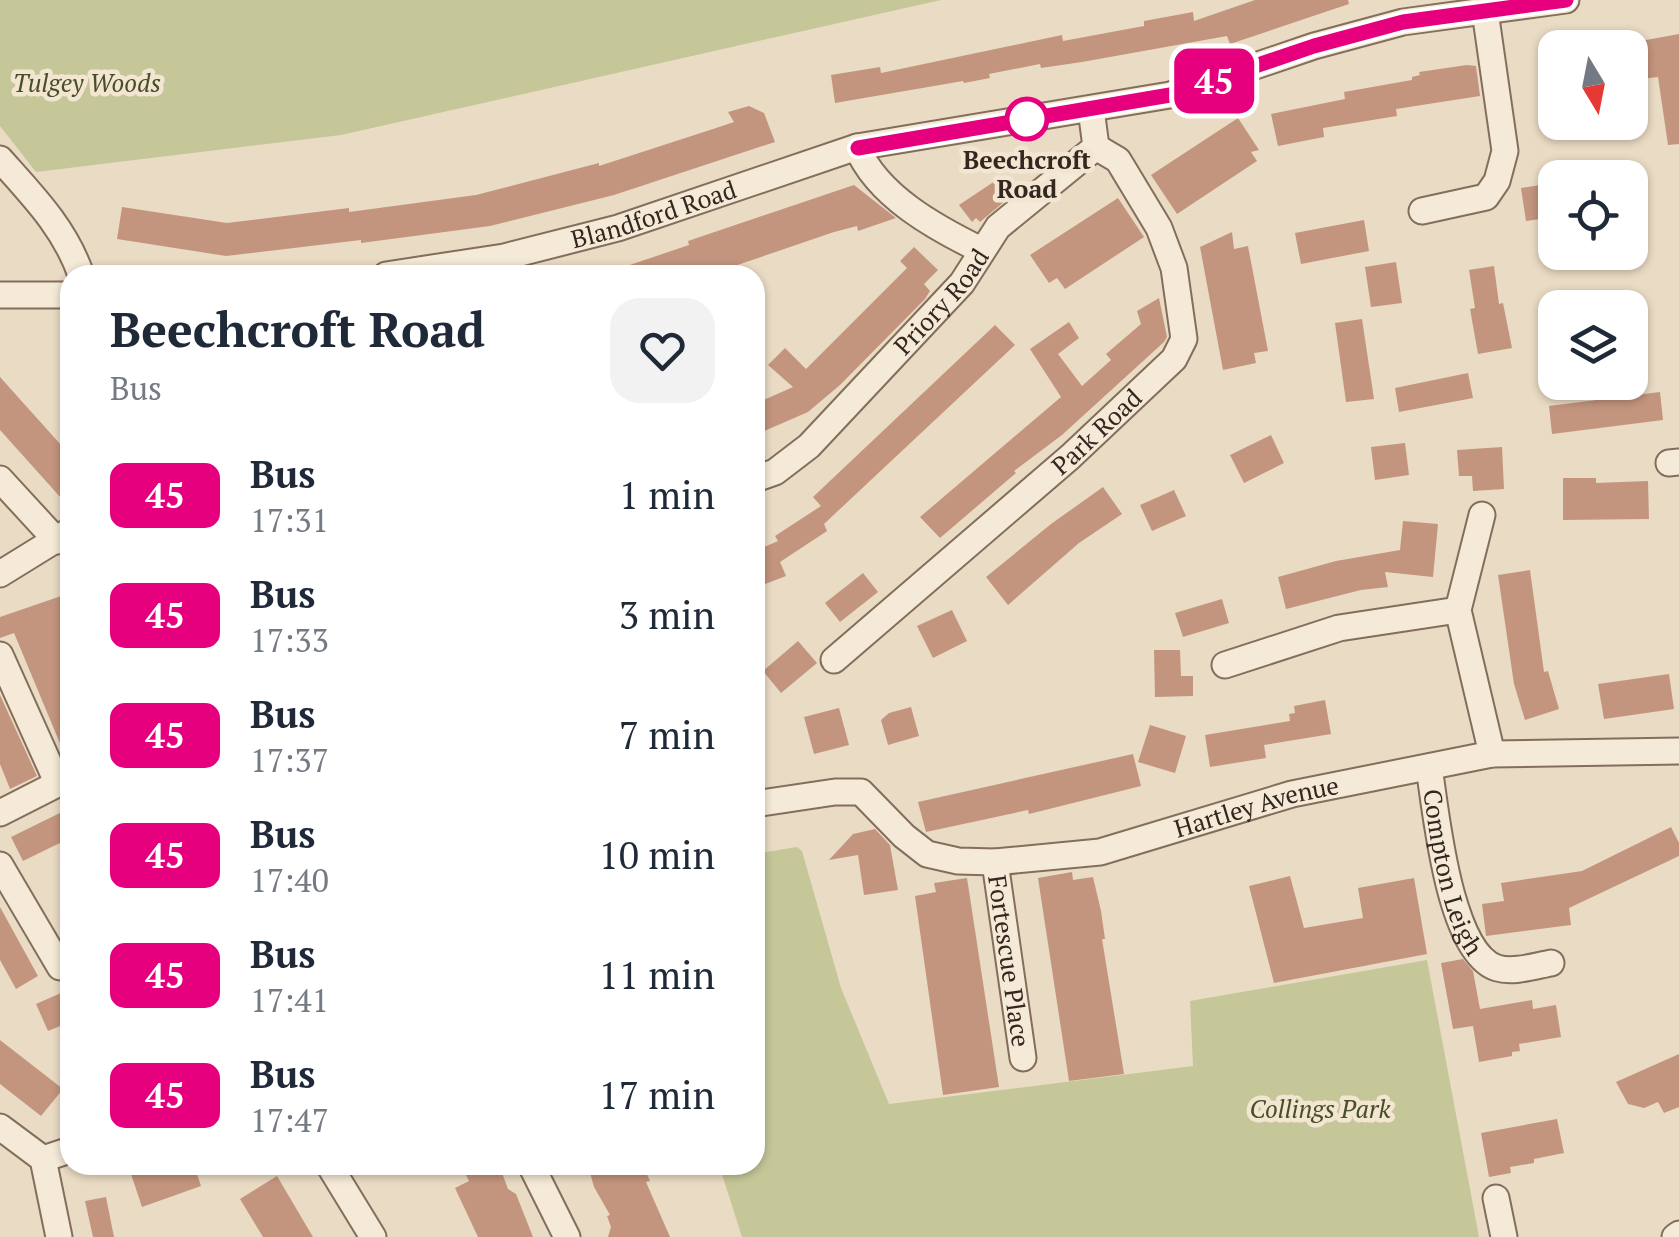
<!DOCTYPE html>
<html lang="en">
<head>
<meta charset="utf-8">
<style>
  :root { --surface:#fff; --page:#f2f2f3; --text:#1f2937; --muted:#747a83 }
  body { margin:0; font-family:"PT Serif",serif; background:var(--page); color:var(--text); height:100vh; display:flex; flex-direction:column; font-size:38px; white-space:nowrap }
  * { box-sizing:border-box; margin:0 }
  p { font-size:32px; color:var(--muted) }
  .icon { flex:none; width:55px; height:55px; fill:none; stroke:currentColor; stroke-width:2; stroke-linecap:round; stroke-linejoin:round }
  .map { position:relative; flex:1; overflow:hidden }
  .drawer { position:absolute; left:60px; top:265px; width:705px; height:910px; display:flex; flex-direction:column; background:var(--surface); border-radius:30px; box-shadow:0 2px 8px #0004 }
  .drawer>* { flex:none }
  .badge { padding:0 20px; border-radius:15px; font-size:35px; line-height:65px }
  .needle { width:65px; rotate:170deg }
  .fabs { position:absolute; left:1538px; top:30px; display:grid; gap:20px }
  .fabs a { display:grid; place-items:center; width:110px; height:110px; border-radius:20px; background:var(--surface); box-shadow:0 2px 8px #0004; font-size:50px }
  .map>.badge { position:absolute; translate:-50% -50%; box-shadow:0 0 0 5px #fff }
  .round { display:grid; place-items:center; flex:none; width:105px; height:105px; border-radius:30px; background:var(--page) }
  .head { display:flex; align-items:center; justify-content:space-between; height:170px; padding:0 50px }
  h1 { font-size:48px; font-weight:800; line-height:75px }
  ul { padding:0; list-style:none }
  li { display:flex; align-items:center; gap:30px; height:120px; padding:0 50px }
  li div { flex:1 }
  li b { display:block; font-size:38px }
  li em { font-style:normal }
  li .badge { min-width:110px; font-weight:700; text-align:center }
  .map>svg:first-child { display:block }
  .green { fill:#c5c799 }
  .building { fill:#c4957e }
  .lines { fill:none; stroke-linecap:round; stroke-linejoin:round }
  .minor-casing { stroke:#836e5c; stroke-width:29 }
  .minor { stroke:#f5ead7; stroke-width:25 }
  .line-casing { stroke:#fff; stroke-width:22 }
  .line { stroke:#e6007e; stroke-width:15 }
  .stop-dot { fill:#fff; stroke:#e6007e; stroke-width:5 }
  .labels { text-anchor:middle; stroke-width:9; stroke-linejoin:round; paint-order:stroke }
  .park-label { font-size:25px; font-style:italic; fill:#484e27; stroke:#f2e6d3 }
  .stop-label { font-size:25px; font-weight:bold; fill:#34271f; stroke:#f2e6d3 }
  .street-label { font-size:25px; fill:#34271f; stroke:#f2e6d3 }
</style>
</head>
<body>
<div class="map">
<svg width="1679" height="1237" viewBox="0 0 1679 1237">
  <rect width="100%" height="100%" fill="#eadbc4"/>
  <!-- green -->
  <path class="green" d="M0,0H941L341,135L36,172L0,126Z
    M797,847L802,851L841,988L889,1104L1193,1066L1190,1001L1427,960L1479,1237H742L719,1165H755V854Z"/>
  <!-- building -->
  <path class="building" d="M1255,0H1348L1349,4L1230,44L1227,36L1082,62L1041,68L1040,64L989,74L990,78L964,83L963,81L835,103L831,75L880,67L881,73L1062,35L1063,41L1144,26V21L1193,12L1194,21Z
    M1679,34V144L1668,145L1658,77L1641,79L1635,42Z
    M1467,65L1476,66L1480,96L1396,109L1397,116L1323,128L1324,137L1278,146L1271,114L1345,99L1344,92L1412,80V77L1420,75L1419,72Z
    M749,106L764,113L775,142L614,195L490,226L361,243V240L226,256L117,239L122,207L227,223L349,208V212L476,195L599,163V166L713,129L734,122L728,112Z
    M1238,118L1259,150L1251,152L1257,161L1177,214L1151,175Z
    M998,179L1011,196L980,222L976,218L972,222L959,205Z
    M1555,183V217L1526,221L1521,188Z
    M854,185L896,218L858,231L857,226L834,232L708,275H610L609,272L689,245L688,241Z
    M1118,198L1144,237L1065,289L1057,278L1049,283L1030,255Z
    M1364,220L1369,251L1301,264L1295,233Z
    M1232,232L1234,249L1248,246L1268,351L1254,353L1256,363L1223,370L1200,247Z
    M914,247L938,270L924,284L930,291L925,299L840,385L808,412L755,435V404L793,387L768,365L785,348L806,369L907,268L900,261Z
    M1396,262L1402,303L1371,307L1365,267Z
    M1494,266L1499,304L1503,303L1512,348L1478,354L1470,309L1475,308L1469,270Z
    M1159,298L1167,337L1164,342L1062,435L1014,471L1016,473L940,538L920,517L1061,397L1030,349L1069,322L1079,338L1058,354L1082,386L1111,360L1106,354L1141,324L1137,311Z
    M1362,319L1374,399L1346,402L1335,323Z
    M995,325L1015,345L824,524L827,531L780,562L786,576L755,588V551L778,541L775,536L821,506L813,497Z
    M1468,373L1473,398L1399,412L1395,388Z
    M0,377L70,455V508L0,430Z
    M1660,392L1663,420L1552,434L1549,406Z
    M1271,435L1284,463L1244,483L1230,455Z
    M1405,443L1409,475L1375,480L1371,447Z
    M1502,447L1504,489L1473,491L1472,476H1459L1457,450Z
    M1563,478H1596V483L1648,481L1649,519L1563,520Z
    M1103,487L1122,514L1079,543L1008,605L986,577L1051,524Z
    M1174,490L1186,516L1152,531L1140,505Z
    M1403,521L1438,524L1433,577L1385,572L1388,587L1361,590L1286,609L1278,577L1336,561L1400,550Z
    M1530,570L1544,672L1548,671L1559,709L1525,720L1514,684L1498,575Z
    M863,573L878,592L840,622L825,603Z
    M70,593V669L62,671L70,690L69,765L14,633L0,638V617Z
    M1222,599L1229,623L1183,637L1175,613Z
    M952,610L967,641L933,658L917,626Z
    M798,641L817,663L781,693L763,671Z
    M1154,650H1180L1181,676H1193V696L1155,697Z
    M1669,674L1674,709L1604,719L1598,684Z
    M0,695L37,776L10,789L0,764Z
    M1325,700L1331,734L1264,745L1266,758L1210,767L1205,735L1290,721L1289,714L1295,713L1294,706Z
    M911,707L919,736L888,745L881,720L889,713Z
    M839,708L849,745L814,754L804,717Z
    M1150,725L1186,736L1175,773L1138,762Z
    M1133,754L1141,786L1029,814L1028,810L926,832L918,802Z
    M70,808V838L23,861L11,837Z
    M1671,827L1679,843V856L1569,908L1571,925L1486,936L1482,904L1504,901L1501,883L1582,871Z
    M875,829L890,845L898,890L864,895L858,855L829,860L853,834Z
    M1072,872L1073,880L1093,877L1101,911L1105,939H1102L1124,1074L1069,1081L1038,878Z
    M1290,876L1304,928L1363,918L1358,888L1414,878L1427,954L1274,983L1249,886Z
    M967,878L999,1087L943,1095L915,896L936,892L934,883Z
    M0,907L38,976L16,989L0,960Z
    M1463,959L1473,971L1480,1009L1532,1000L1533,1009L1556,1005L1561,1037L1519,1044L1520,1051L1512,1052V1056L1479,1062L1473,1026L1453,1029L1441,963Z
    M70,989V1022L48,1031L36,1004Z
    M0,1040L63,1089L41,1116L0,1084Z
    M1679,1054V1107L1664,1113L1658,1102L1644,1108L1628,1104L1616,1082Z
    M1557,1119L1564,1153L1534,1159V1163L1510,1167L1511,1173L1489,1177L1481,1133Z
    M128,1165H194L201,1186L142,1207Z
    M461,1165H499L508,1189L516,1194L533,1237H478L455,1188L469,1181Z
    M588,1165H643L650,1181L646,1182L670,1237H608L611,1227L607,1216L610,1215L594,1187Z
    M277,1176L313,1237H263L240,1199Z
    M106,1197L114,1237H93L85,1201Z"/>
  <g class="lines">
    <defs>
      <g id="minor">
        <path d="M857,147C877,196 936,228 981,250"/>
        <path d="M0,159C32,195 65,228 81,275"/>
        <path d="M1422,211L1486,197L1497,181L1505,151L1485,11"/>
        <path id="s1" d="M386,275L504,257L618,228L857,147L1170,95L1314,46L1403,22L1566,0"/>
        <path d="M0,295H70"/>
        <path d="M1669,463L1679,462"/>
        <path d="M0,479L57,541"/>
        <path id="s2" d="M755,479L775,472L809,446L962,283L998,227L1096,147L1091,109"/>
        <path d="M1482,515L1458,610L1492,754"/>
        <path d="M0,574L68,532"/>
        <path d="M0,655L54,775L63,781H70"/>
        <path id="s3" d="M834,660L1070,457L1174,359L1184,339L1174,268L1159,228L1118,160L1096,147"/>
        <path d="M1225,665L1339,628L1458,610"/>
        <path id="s4" d="M1429,767C1436,812 1449,953 1497,968C1513,973 1535,966 1551,963"/>
        <path id="s5" d="M755,804L835,792H861L904,836L927,854L958,861L995,862L1100,852L1292,794L1492,754L1679,751"/>
        <path d="M0,813L63,781"/>
        <path id="s6" d="M995,862L1023,1058"/>
        <path d="M0,865L60,967"/>
        <path d="M0,1127L43,1159L59,1237"/>
        <path d="M43,1159L70,1150"/>
        <path d="M329,1165L373,1237"/>
        <path d="M531,1165L567,1237"/>
        <path d="M1496,1198L1504,1237"/>
        <path d="M1675,1237L1679,1234"/>
      </g>
    </defs>
    <!-- minor casing -->
    <use href="#minor" class="minor-casing"/>
    <!-- minor -->
    <use href="#minor" class="minor"/>
  </g>
  <g class="lines">
    <defs>
      <path id="line" d="M858,148L1170,95L1314,46L1403,22L1566,0"/>
    </defs>
    <!-- line casing -->
    <use href="#line" class="line-casing"/>
    <!-- line -->
    <use href="#line" class="line"/>
  </g>
  <!-- markers -->
  <circle class="stop-dot" cx="1027" cy="119" r="20"/>
  <g class="labels">
    <!-- park labels -->
    <g class="park-label">
      <text x="87" y="92">Tulgey Woods</text>
      <text x="1320" y="1118">Collings Park</text>
    </g>
    <!-- stop labels -->
    <g class="stop-label">
      <text x="1027" y="169">Beechcroft<tspan x="1027" dy="29">Road</tspan></text>
    </g>
    <!-- street labels -->
    <g class="street-label">
      <text dy="9" stroke="none"><textPath href="#s1" startOffset="275">Blandford Road</textPath></text>
      <text dy="9" stroke="none"><textPath href="#s2" startOffset="260">Priory Road</textPath></text>
      <text dy="9" stroke="none"><textPath href="#s3" startOffset="348">Park Road</textPath></text>
      <text dy="9" stroke="none"><textPath href="#s5" startOffset="535">Hartley Avenue</textPath></text>
      <text dy="9" stroke="none"><textPath href="#s4" startOffset="108">Compton Leigh</textPath></text>
      <text dy="9" stroke="none"><textPath href="#s6" startOffset="100">Fortescue Place</textPath></text>
    </g>
  </g>
</svg>
<div class="fabs">
<a><svg class="needle" viewBox="-14 -14 28 28"><path d="M0-13l5 13h-10z" fill="#e53935"/><path d="M0 13l5-13h-10z" fill="#747a83"/></svg></a>
<a><svg class="icon" aria-label="locate" viewBox="0 0 24 24"><circle cx="12" cy="12" r="6"/><path d="M12 2v4M12 18v4M2 12h4M18 12h4"/></svg></a>
<a><svg class="icon" aria-label="layers" viewBox="0 0 24 24"><path d="M12 4l9 5-9 5-9-5zM3 14l9 5 9-5"/></svg></a>
</div>
<b class="badge" style="left:1214px;top:81px;background:#e6007e;color:#fff">45</b>
<section class="drawer">
<div class="head"><div><h1>Beechcroft Road</h1><p>Bus</p></div><a class="round"><svg class="icon" aria-label="heart" viewBox="0 0 24 24"><path d="M12 20l-8-8c-3-5 5-10 8-4 3-6 11-1 8 4z"/></svg></a></div>
<ul>
<li><span class="badge" style="background:#e6007e;color:#fff">45</span><div><b>Bus</b><p>17:31</p></div><em>1 min</em></li>
<li><span class="badge" style="background:#e6007e;color:#fff">45</span><div><b>Bus</b><p>17:33</p></div><em>3 min</em></li>
<li><span class="badge" style="background:#e6007e;color:#fff">45</span><div><b>Bus</b><p>17:37</p></div><em>7 min</em></li>
<li><span class="badge" style="background:#e6007e;color:#fff">45</span><div><b>Bus</b><p>17:40</p></div><em>10 min</em></li>
<li><span class="badge" style="background:#e6007e;color:#fff">45</span><div><b>Bus</b><p>17:41</p></div><em>11 min</em></li>
<li><span class="badge" style="background:#e6007e;color:#fff">45</span><div><b>Bus</b><p>17:47</p></div><em>17 min</em></li>
</ul>
</section>
</div>
</body>
</html>
